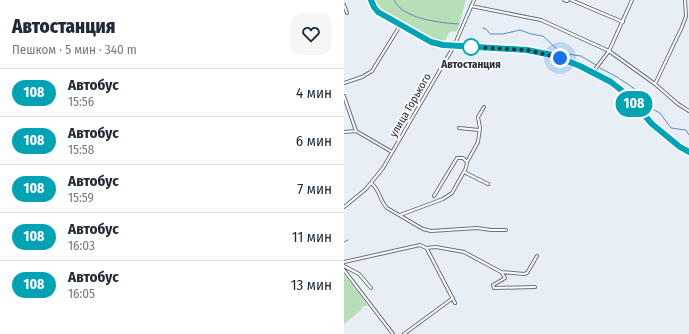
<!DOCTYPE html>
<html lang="ru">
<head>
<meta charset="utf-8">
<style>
  :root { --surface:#fff; --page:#f6f6f7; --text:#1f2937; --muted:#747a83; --line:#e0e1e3 }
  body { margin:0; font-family:"Fira Sans Condensed",sans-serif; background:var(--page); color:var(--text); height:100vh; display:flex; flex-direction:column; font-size:15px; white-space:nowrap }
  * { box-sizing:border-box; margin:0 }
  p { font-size:13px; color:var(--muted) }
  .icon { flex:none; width:22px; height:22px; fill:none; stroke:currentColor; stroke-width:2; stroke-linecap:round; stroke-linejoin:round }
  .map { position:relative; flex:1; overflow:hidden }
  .sheet { display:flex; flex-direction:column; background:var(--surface); width:344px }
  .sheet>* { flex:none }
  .badge { padding:0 8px; border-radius:13px; font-size:14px; line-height:26px }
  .you { position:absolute; width:20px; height:20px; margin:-10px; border:3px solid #fff; border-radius:50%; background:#1a73e8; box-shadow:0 0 0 6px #1a73e833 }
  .map>.badge { position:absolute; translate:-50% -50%; box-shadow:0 0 0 2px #fff }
  .round { display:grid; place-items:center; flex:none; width:42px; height:42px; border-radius:12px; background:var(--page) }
  .summary { display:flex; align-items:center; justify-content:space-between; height:68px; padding:0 12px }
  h1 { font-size:19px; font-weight:800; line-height:30px }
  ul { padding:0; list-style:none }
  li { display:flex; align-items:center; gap:12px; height:48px; padding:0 12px; border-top:1px solid var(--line) }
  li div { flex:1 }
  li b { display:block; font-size:15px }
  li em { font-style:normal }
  li .badge { min-width:44px; font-weight:700; text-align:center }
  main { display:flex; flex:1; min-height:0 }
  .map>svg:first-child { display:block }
  .green { fill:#b6dfb7 }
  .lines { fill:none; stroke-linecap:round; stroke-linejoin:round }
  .stream { stroke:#608db3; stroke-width:1 }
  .minor-casing { stroke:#6b7178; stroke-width:4 }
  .minor { stroke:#fff; stroke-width:2 }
  .line-casing { stroke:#fff; stroke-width:9 }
  .line { stroke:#00a3b4; stroke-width:6 }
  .walk { stroke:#292c2f; stroke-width:4; stroke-dasharray:0 7.2 }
  .stop-dot { fill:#fff; stroke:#00a3b4; stroke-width:2 }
  .labels { text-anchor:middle; stroke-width:4; stroke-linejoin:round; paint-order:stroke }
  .stop-label { font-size:11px; font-weight:bold; fill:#292c2f; stroke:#f8fbfe }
  .street-label { font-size:11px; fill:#292c2f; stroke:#f8fbfe }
</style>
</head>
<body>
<main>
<section class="sheet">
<div class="summary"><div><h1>Автостанция</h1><p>Пешком · 5 мин · 340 m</p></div><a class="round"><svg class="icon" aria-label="heart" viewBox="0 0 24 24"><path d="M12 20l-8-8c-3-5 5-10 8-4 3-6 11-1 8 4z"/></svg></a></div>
<ul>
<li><span class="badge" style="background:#00a3b4;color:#fff">108</span><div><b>Автобус</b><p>15:56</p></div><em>4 мин</em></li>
<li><span class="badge" style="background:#00a3b4;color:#fff">108</span><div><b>Автобус</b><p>15:58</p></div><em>6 мин</em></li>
<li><span class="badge" style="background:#00a3b4;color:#fff">108</span><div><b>Автобус</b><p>15:59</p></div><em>7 мин</em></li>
<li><span class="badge" style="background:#00a3b4;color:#fff">108</span><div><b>Автобус</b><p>16:03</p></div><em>11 мин</em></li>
<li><span class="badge" style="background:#00a3b4;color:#fff">108</span><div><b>Автобус</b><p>16:05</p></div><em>13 мин</em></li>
</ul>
</section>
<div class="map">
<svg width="345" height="334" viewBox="0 0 345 334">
  <rect width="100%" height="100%" fill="#e8eef6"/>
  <!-- green -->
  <path class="green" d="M29,0H122L113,31L105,32L100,44L90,42L35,10Z
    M0,274L23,304V306H19L17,310L0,324Z"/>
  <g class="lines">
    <!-- stream -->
    <path class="stream" d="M50,0C58,19 97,23 115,24
      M139,28L142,29L146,34H159L176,30L187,34L199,36L214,50L223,54L237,56L252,65
      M256,68L273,77L291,89L303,106L316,113L327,128L342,130L345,135
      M0,242L4,240"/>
    <defs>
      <path id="minor" d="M27,0L30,7L34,12L87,42L99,45L183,50L208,55L236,66L267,82L282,94L308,124L336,147L345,152
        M220,0L223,1L224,0
        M227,0L279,22
        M0,5L3,13
        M127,6L197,20L265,51L311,84L334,104L345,111
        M249,72L265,51L288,0
        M0,83L18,77L28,71L57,24
        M311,84L338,27L342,16L341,0
        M0,96L12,131L48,152
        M115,128L135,130
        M0,132L12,131
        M123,162L134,142L136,128L134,117L140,107
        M120,172L144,184
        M27,183C37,191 35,200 43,208L79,229L87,231L133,228L147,230H162
        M0,207L22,189L39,168L110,46L130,0
        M56,215L99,199L108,193L122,168L123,162L119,158H113L90,196
        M83,249L111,303
        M0,262L76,245L82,248L92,247L120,252L157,272L180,274L183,273L193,256
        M0,266L15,274L27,288
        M0,270L49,334
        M158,273L161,278L149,285L150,288L191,287
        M60,334L109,298"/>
    </defs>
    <!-- minor casing -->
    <use href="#minor" class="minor-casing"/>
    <!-- minor -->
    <use href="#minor" class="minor"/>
  </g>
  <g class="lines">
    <defs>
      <path id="line" d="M27,0L30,7L34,12L87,42L99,45L183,50L208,55L236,66L267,82L282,94L308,124L336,147L345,152"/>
    </defs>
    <!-- line casing -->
    <use href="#line" class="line-casing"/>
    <!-- line -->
    <use href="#line" class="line"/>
    <!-- walk -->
    <path class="walk" d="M127,47L183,50L216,58"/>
  </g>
  <!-- markers -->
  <circle class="stop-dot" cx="127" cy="47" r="8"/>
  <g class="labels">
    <!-- stop labels -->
    <g class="stop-label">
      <text x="127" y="68">Автостанция</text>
    </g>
    <!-- street labels -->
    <g class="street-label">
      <text transform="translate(66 105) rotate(-60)" y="4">улица Горького</text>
    </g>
  </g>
</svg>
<div class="you" style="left:216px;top:58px"></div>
<b class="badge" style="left:290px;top:104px;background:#00a3b4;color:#fff">108</b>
</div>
</main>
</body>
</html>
